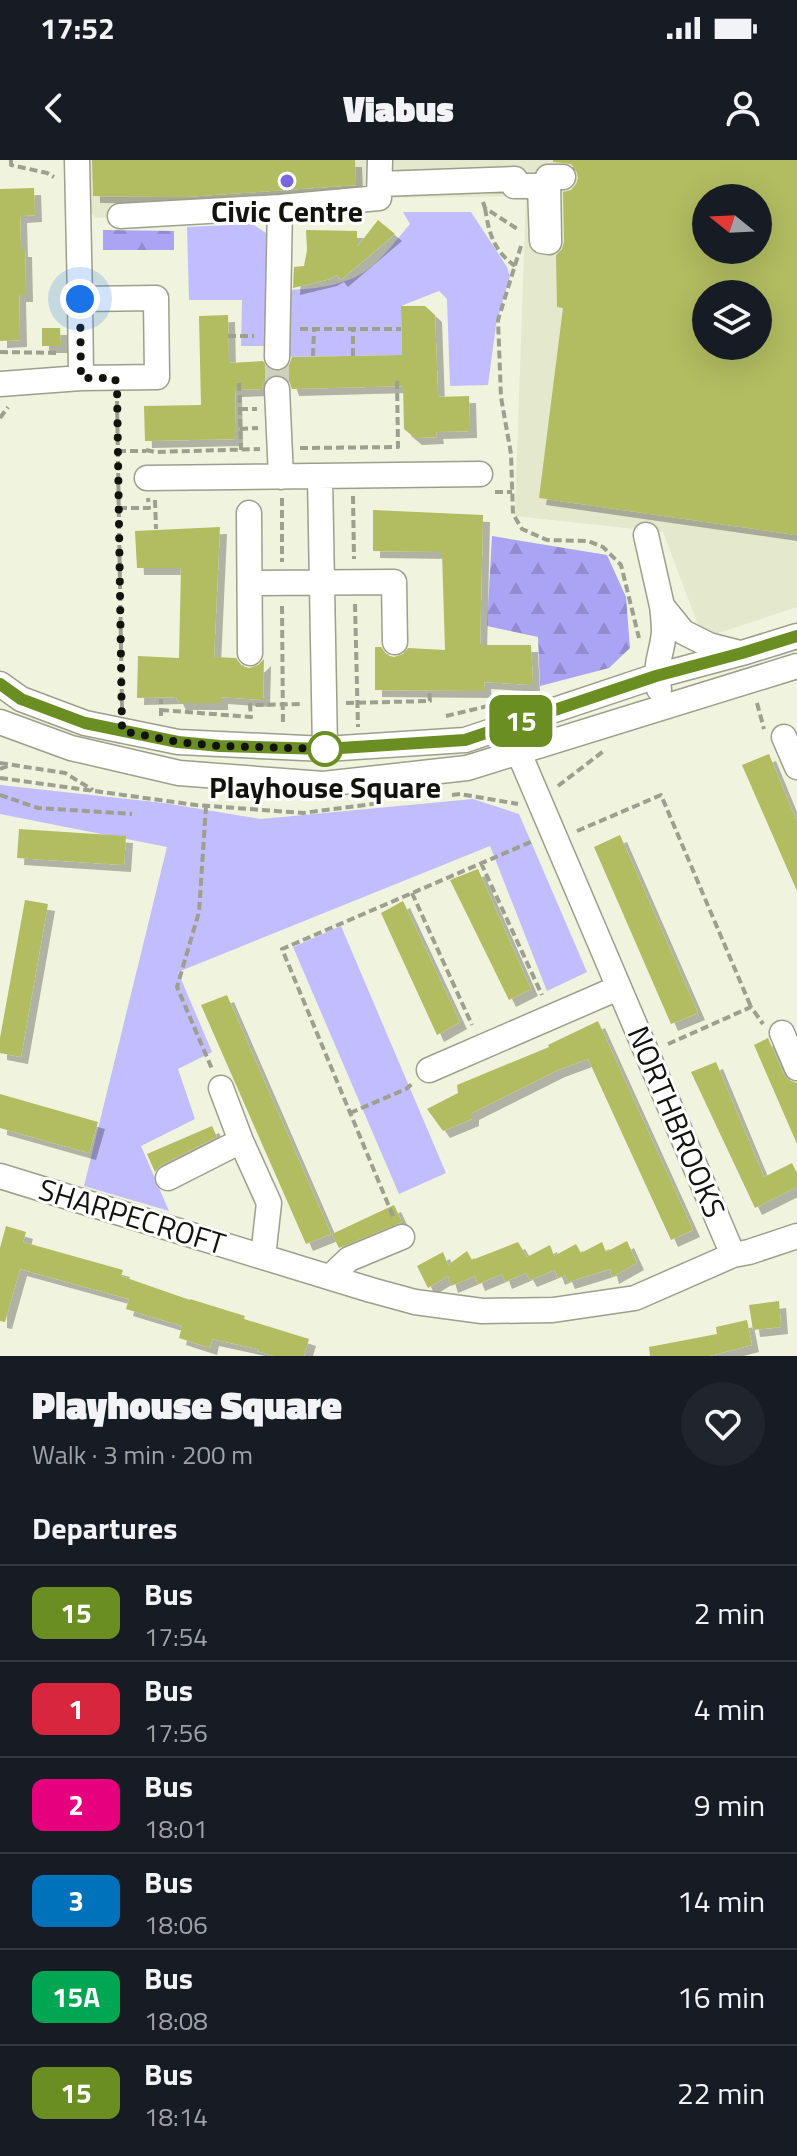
<!DOCTYPE html>
<html lang="en">
<head>
<meta charset="utf-8">
<style>
  :root { --surface:#171b24; --page:#20242c; --text:#f1f3f6; --muted:#9ea1a6; --line:#363941 }
  body { margin:0; font-family:"Titillium Web",sans-serif; background:var(--page); color:var(--text); height:100vh; display:flex; flex-direction:column; font-size:30px; white-space:nowrap }
  * { box-sizing:border-box; margin:0 }
  p { font-size:26px; color:var(--muted) }
  .icon { flex:none; width:44px; height:44px; fill:none; stroke:currentColor; stroke-width:2; stroke-linecap:round; stroke-linejoin:round }
  .map { position:relative; height:1196px; overflow:hidden }
  .panel { display:flex; flex-direction:column; background:var(--surface); flex:1 }
  .panel>* { flex:none }
  .badge { padding:0 16px; border-radius:12px; font-size:28px; line-height:52px }
  .needle { width:52px; rotate:288deg }
  .fabs { position:absolute; left:692px; top:24px; display:grid; gap:16px }
  .fabs a { display:grid; place-items:center; width:80px; height:80px; border-radius:50%; background:var(--surface); box-shadow:0 8px 32px #0002; font-size:40px }
  .you { position:absolute; width:40px; height:40px; margin:-20px; border:6px solid #fff; border-radius:50%; background:#1a73e8; box-shadow:0 0 0 12px #1a73e833 }
  .map>.badge { position:absolute; translate:-50% -50%; box-shadow:0 0 0 4px #fff }
  h2 { padding:0 32px; font-size:30px; line-height:72px }
  .round { display:grid; place-items:center; flex:none; width:84px; height:84px; border-radius:42px; background:var(--page) }
  .overview { display:flex; align-items:center; justify-content:space-between; height:136px; padding:0 32px }
  h1 { font-size:38px; font-weight:800; line-height:60px }
  ul { padding:0; list-style:none }
  li { display:flex; align-items:center; gap:24px; height:96px; padding:0 32px; border-top:2px solid var(--line) }
  li div { flex:1 }
  li b { display:block; font-size:30px }
  li em { font-style:normal }
  li .badge { min-width:88px; font-weight:700; text-align:center }
  .status { display:flex; justify-content:space-between; align-items:center; height:56px; padding:0 40px; background:var(--surface); direction:ltr }
  .status svg { height:22px; fill:currentColor }
  header { display:flex; justify-content:space-between; align-items:center; height:104px; padding:0 32px; background:var(--surface); font-size:36px; font-weight:800 }
  .map>svg:first-child { display:block }
  .built { fill:#e4e8cc; fill-rule:evenodd }
  .green { fill:#c2bdfe }
  .forest { fill:url(#forest-firs) }
  .building { fill:#b2bc61; fill-rule:evenodd; filter:url(#shadow) }
  .lines { fill:none; stroke-linecap:round; stroke-linejoin:round }
  .minor-tunnel { stroke:#cfd1be; stroke-width:24; stroke-dasharray:24 12; stroke-linecap:butt }
  .minor-casing { stroke:#9c9f8b; stroke-width:27 }
  .path { stroke:#9d9f8f; stroke-width:4; stroke-dasharray:8 4; stroke-linecap:butt }
  .minor { stroke:#fff; stroke-width:24 }
  .line-casing { stroke:#fff; stroke-width:18 }
  .line { stroke:#6b8e23; stroke-width:12 }
  .walk { stroke:#12130c; stroke-width:8; stroke-dasharray:0 14.4 }
  .poi-dot { fill:#7b64df; stroke:#fff; stroke-width:3 }
  .stop-dot { fill:#fff; stroke:#6b8e23; stroke-width:4 }
  .labels { text-anchor:middle; stroke-width:6; stroke-linejoin:round; paint-order:stroke }
  .poi-label { font-size:30px; font-weight:bold; fill:#12130c; stroke:#fff }
  .stop-label { font-size:30px; font-weight:bold; fill:#12130c; stroke:#fff }
  .street-label { font-size:30px; fill:#12130c; stroke:#fff }
</style>
</head>
<body>
<div class="status"><b>17:52</b><svg viewBox="0 0 49 12"><path d="M0 12V9h3v3zM5 12V6h3v6zM10 12V3h3v9zM15 12V0h3v12zM26 1h20v11H26zM47 4h2v5h-2z"/></svg></div>
<header><svg class="icon" aria-label="back" viewBox="0 0 24 24"><path d="M15 5l-7 7 7 7"/></svg>Viabus<svg class="icon" aria-label="person" viewBox="0 0 24 24"><circle cx="12" cy="8" r="4"/><path d="M4 21q1-7 8-7t8 7"/></svg></header>
<div class="map">
<svg width="797" height="1196" viewBox="0 0 797 1196">
  <defs>
    <pattern id="forest-firs" width="22" height="20" patternUnits="userSpaceOnUse" patternTransform="scale(2)"><rect width="22" height="20" fill="#aba3f4"/><path d="M5 1l3.5 6h-7zM16 11l3.5 6h-7z" fill="#928bd0"/></pattern>
    <filter id="shadow"><feDropShadow dx="7" dy="7" stdDeviation="0" flood-color="#0004"/></filter>
  </defs>
  <rect width="100%" height="100%" fill="#f0f3de"/>
  <!-- built -->
  <path class="built" d="M77,0H797V447L703,478L663,372L515,356L526,36L379,38L96,58L78,39ZM706,38H758V90H706ZM706,134H758V186H706Z"/>
  <!-- green -->
  <path class="green" d="M403,52H471L507,107L510,116L496,165L488,225L450,226L447,139L439,131L401,146L402,195L282,197L287,130C312,129 338,127 361,114C379,104 397,79 410,64Z
    M252,64L271,76V186H241L242,140H189L187,67Z
    M0,625L164,643L261,659L473,639L519,654L587,812L547,831L490,686L178,812L212,892L178,909L195,959L141,986L169,1051L84,1026L167,687L0,654Z
    M341,766L446,1013L399,1034L293,787Z"/>
  <!-- forest -->
  <path class="forest" d="M103,70L174,71V90H103Z
    M492,376L607,395L626,437L630,488L609,508L540,526L538,477L487,466Z"/>
  <!-- building -->
  <path class="building" d="M92,0H355L356,25L184,37L93,36Z
    M553,0H797V375L539,338L563,148L557,147L556,95L562,89L564,82L563,32L571,30L576,24L578,18L576,10L571,4L553,2ZM706,38H758V90H706ZM706,134H758V186H706Z
    M34,28L35,55L20,56L21,90H25L26,135H19L20,180L0,181V29Z
    M378,60L395,74L341,120L337,115L330,119L293,128L294,107L304,106L307,90L306,70L357,71V87Z
    M401,146H425L435,155L438,237L469,236L470,271L436,272L437,277L415,278L404,269L403,226L292,229L289,220L283,215L277,214L268,217L263,223L262,229L235,230L236,279L145,281L144,246L201,245L199,156L228,155L229,203L263,201L269,209L277,212L285,210L289,205L292,197L402,195Z
    M42,168H60L61,186H42Z
    M373,350L483,355L480,485H531L533,525L484,522L485,531L375,530V487H381L387,495L394,497L403,494L408,488L445,490L442,392L373,391Z
    M220,367L214,497L236,498L242,506L249,508L258,505L264,499L263,540L221,537V543H179L176,537L137,538L138,496L179,498L181,408H137L135,371Z
    M769,594L797,662V731L742,605Z
    M19,669L126,676L124,705L17,698Z
    M620,675L698,853L671,864L594,687Z
    M478,709L531,829L509,840L450,720Z
    M25,740L48,744L21,897L0,893V878Z
    M403,741L460,862L437,875L381,753Z
    M227,835L331,1074L306,1084L201,845Z
    M598,861L693,1070L671,1080L588,899L558,910L472,953V959L443,971L427,949L458,933L457,925L549,887L548,885Z
    M768,878L784,915L789,920L797,923V984L754,885Z
    M716,902L764,1017L792,1003L797,1013V1027L755,1048L691,912Z
    M0,934L98,962L89,993L0,968Z
    M212,966L217,977L161,1005L155,1012L147,994Z
    M394,1045L402,1062L339,1088L332,1074Z
    M6,1066L26,1072L23,1082L123,1110L121,1116L190,1140V1139L245,1156L244,1159L309,1179L304,1196H274L257,1191L258,1189L212,1179L210,1188L179,1178L182,1166L126,1149L129,1139L20,1109L5,1162L0,1161V1088Z
    M627,1081L637,1103L612,1117L610,1109L568,1122L565,1115L558,1118L555,1110L530,1120L526,1113L505,1122L502,1114L478,1124L475,1116L451,1126L448,1116L428,1128L417,1106L443,1092L448,1105L467,1091L472,1100L518,1082L527,1097L550,1085L554,1096L576,1084L581,1093L602,1082L606,1092Z
    M779,1141L781,1167L753,1170L749,1145Z
    M747,1160L752,1185L709,1196H650L649,1187L717,1174L716,1167Z"/>
  <g class="lines">
    <!-- minor-tunnel -->
    <path class="minor-tunnel" d="M277,197V229"/>
    <defs>
      <path id="minor" d="M77,0L80,139
        M380,24L515,19L514,26H540L542,81L549,82L548,17H563
        M120,56L280,47L379,38L380,0
        M156,138L157,217L81,218L80,139Z
        M277,197L280,47
        M0,224L81,218
        M277,229L281,317
        M320,316L325,589
        M147,318L480,314
        M249,353L250,493
        M646,375L662,446
        M250,423L394,422L395,482
        M0,524L21,539L85,563L178,582L325,589L465,580L656,516L742,493L797,476
        M659,529C654,503 662,495 664,472C664,463 663,454 662,446L683,472L709,485L740,493
        M0,562L71,588L179,613L323,624L467,608L797,506
        M784,577L797,607
        M513,579L733,1095
        M782,873L797,908
        M429,910L618,828
        M221,928L241,981L269,1043L263,1097L371,1130L415,1142L482,1151L553,1150L635,1138L733,1095L749,1092L797,1076
        M0,1016L263,1097
        M168,1018L241,981
        M330,1117L349,1099L402,1077"/>
    </defs>
    <!-- minor casing -->
    <use href="#minor" class="minor-casing"/>
    <!-- path -->
    <path class="path" d="M11,0V5L47,13L54,17
      M483,42L485,48L519,70
      M485,48C489,73 493,90 515,106
      M521,86L498,160L501,237L511,294L513,354L522,369L547,380L588,381L603,387L621,405L639,478
      M300,169H401
      M228,176H254
      M0,192L58,193
      M313,196L314,169
      M353,196V169
      M239,223L241,290
      M117,241L122,548
      M240,249H257
      M0,258L8,247
      M240,269L258,268
      M300,288L398,287L397,219
      M146,290L155,292L260,289
      M118,291H146
      M495,332H512
      M353,336L354,399
      M282,338V402
      M155,340L156,369
      M119,348H149L148,338
      M355,444L358,567
      M282,446L283,566
      M346,543L430,541L429,531
      M757,543L764,569
      M161,550L251,557L250,545L301,544
      M161,556V539
      M446,556L488,546
      M0,603L65,613L93,630
      M0,609L10,605
      M0,618L196,645L303,653L380,643
      M558,626L605,590
      M0,635L38,648L132,654
      M452,635L460,634L518,644
      M206,646L199,752L177,827L212,909
      M577,671L661,635L751,847
      M481,703L542,835
      M412,733L472,865
      M668,884L751,847L763,864
      M350,953L406,929L413,923
      M393,1056L282,789L533,681"/>
    <!-- minor -->
    <use href="#minor" class="minor"/>
  </g>
  <g class="lines">
    <defs>
      <path id="line" d="M0,524L21,539L85,563L178,582L220,586L325,589L465,580L656,516L742,493L797,476"/>
    </defs>
    <!-- line casing -->
    <use href="#line" class="line-casing"/>
    <!-- line -->
    <use href="#line" class="line"/>
    <!-- walk -->
    <path class="walk" d="M80,139L81,218H115L117,227L122,571L178,582L220,586L325,589"/>
  </g>
  <!-- markers -->
  <circle class="poi-dot" cx="287" cy="21" r="8"/>
  <circle class="stop-dot" cx="325" cy="589" r="16"/>
  <g class="labels">
    <!-- poi labels -->
    <g class="poi-label">
      <text x="287" y="62">Civic Centre</text>
    </g>
    <!-- stop labels -->
    <g class="stop-label">
      <text x="325" y="638">Playhouse Square</text>
    </g>
    <!-- street labels -->
    <g class="street-label">
      <text transform="translate(676 962) rotate(67)" y="10">NORTHBROOKS</text>
      <text transform="translate(132 1057) rotate(17)" y="10">SHARPECROFT</text>
    </g>
  </g>
</svg>
<div class="fabs">
<a><svg class="needle" viewBox="-14 -14 28 28"><path d="M0-13l5 13h-10z" fill="#e53935"/><path d="M0 13l5-13h-10z" fill="#9ea1a6"/></svg></a>
<a><svg class="icon" aria-label="layers" viewBox="0 0 24 24"><path d="M12 4l9 5-9 5-9-5zM3 14l9 5 9-5"/></svg></a>
</div>
<div class="you" style="left:80px;top:139px"></div>
<b class="badge" style="left:521px;top:561px;background:#6b8e23;color:#fff">15</b>
</div>
<section class="panel">
<div class="overview"><div><h1>Playhouse Square</h1><p>Walk · 3 min · 200 m</p></div><a class="round"><svg class="icon" aria-label="heart" viewBox="0 0 24 24"><path d="M12 20l-8-8c-3-5 5-10 8-4 3-6 11-1 8 4z"/></svg></a></div>
<h2>Departures</h2>
<ul>
<li><span class="badge" style="background:#6b8e23;color:#fff">15</span><div><b>Bus</b><p>17:54</p></div><em>2 min</em></li>
<li><span class="badge" style="background:#d7263d;color:#fff">1</span><div><b>Bus</b><p>17:56</p></div><em>4 min</em></li>
<li><span class="badge" style="background:#e6007e;color:#fff">2</span><div><b>Bus</b><p>18:01</p></div><em>9 min</em></li>
<li><span class="badge" style="background:#0072bc;color:#fff">3</span><div><b>Bus</b><p>18:06</p></div><em>14 min</em></li>
<li><span class="badge" style="background:#00a651;color:#fff">15A</span><div><b>Bus</b><p>18:08</p></div><em>16 min</em></li>
<li><span class="badge" style="background:#6b8e23;color:#fff">15</span><div><b>Bus</b><p>18:14</p></div><em>22 min</em></li>
</ul>
</section>
</body>
</html>
